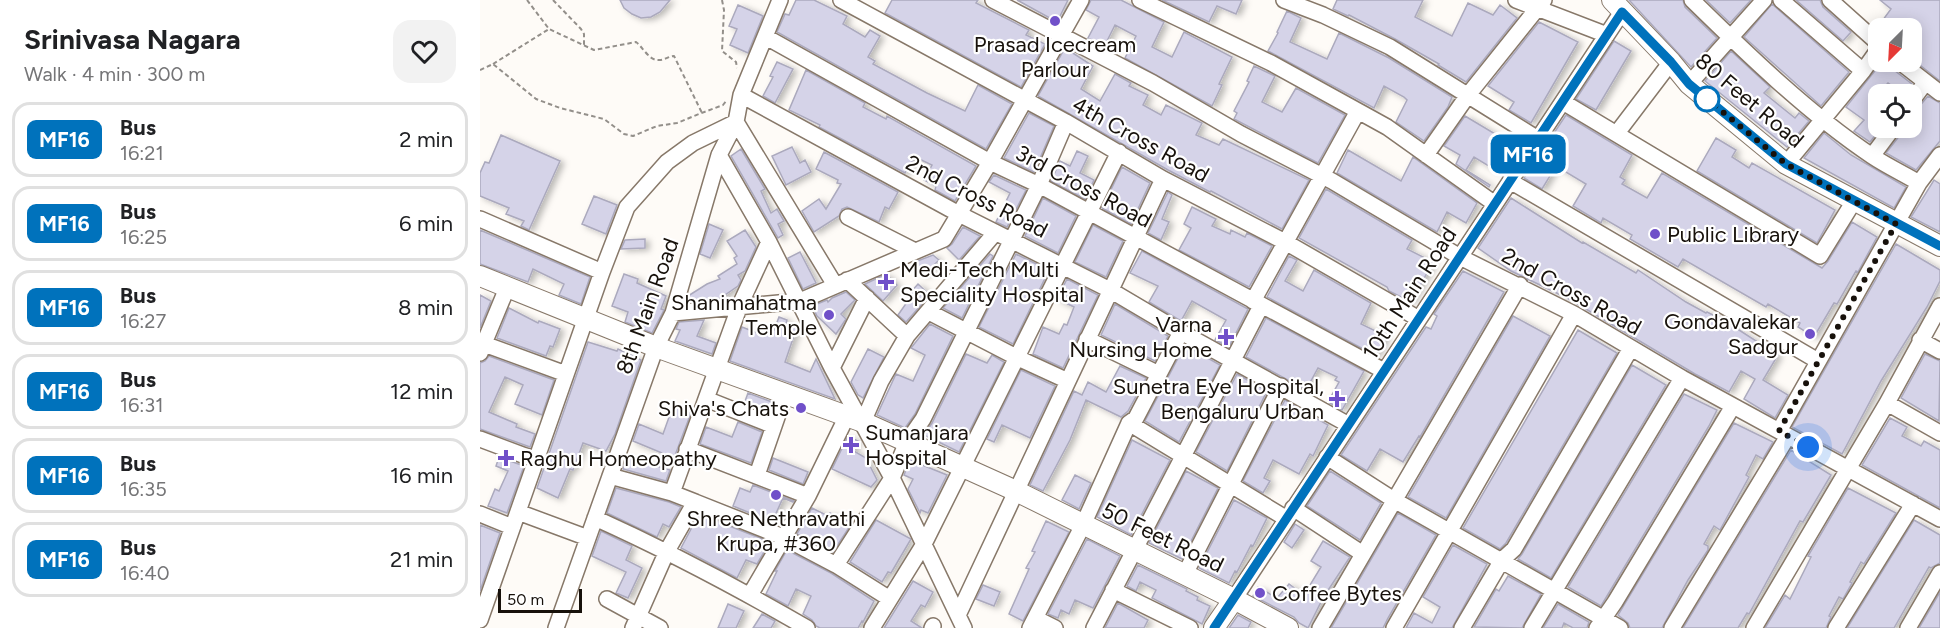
<!DOCTYPE html>
<html lang="en">
<head>
<meta charset="utf-8">
<style>
  :root { --surface:#fff; --page:#f2f2f2; --text:#202124; --muted:#757577; --line:#e0e0e0 }
  body { margin:0; font-family:Figtree,sans-serif; background:var(--page); color:var(--text); height:100vh; display:flex; flex-direction:column; font-size:22px; white-space:nowrap }
  * { box-sizing:border-box; margin:0 }
  p { font-size:20px; color:var(--muted) }
  .icon { flex:none; width:33px; height:33px; fill:none; stroke:currentColor; stroke-width:2; stroke-linecap:round; stroke-linejoin:round }
  .map { position:relative; flex:1; overflow:hidden }
  .panel { display:flex; flex-direction:column; background:var(--surface); width:480px }
  .panel>* { flex:none }
  .badge { padding:0 12px; border-radius:9px; font-size:21px; line-height:39px }
  .needle { width:39px; rotate:204deg }
  .buttons { position:absolute; left:1388px; top:18px; display:grid; gap:12px }
  .buttons a { display:grid; place-items:center; width:54px; height:54px; border-radius:12px; background:var(--surface); box-shadow:0 3px 15px #0003; font-size:30px }
  .scale { position:absolute; left:18px; bottom:15px; width:84px; box-sizing:border-box; padding-left:6px; border:3px solid #17110b; border-top:0; font-size:16px; line-height:21px; white-space:nowrap; color:#17110b; -webkit-text-stroke:4px #fff; paint-order:stroke }
  .you { position:absolute; width:30px; height:30px; margin:-15px; border:4px solid #fff; border-radius:50%; background:#1a73e8; box-shadow:0 0 0 9px #1a73e833 }
  .map>.badge { position:absolute; translate:-50% -50%; box-shadow:0 0 0 3px #fff }
  .round { display:grid; place-items:center; flex:none; width:63px; height:63px; border-radius:18px; background:var(--page) }
  .head { display:flex; align-items:center; justify-content:space-between; height:102px; padding:0 24px }
  h1 { font-size:28px; font-weight:700; line-height:45px }
  ul { padding:0; list-style:none }
  li { display:flex; align-items:center; gap:18px; height:75px; margin:0 12px 9px; padding:0 12px; border:3px solid var(--line); border-radius:18px }
  li div { flex:1 }
  li b { display:block; font-size:22px }
  li em { font-style:normal }
  li .badge { min-width:66px; font-weight:700; text-align:center }
  main { display:flex; flex:1; min-height:0 }
  .map>svg:first-child { display:block }
  .building { fill:#d5d3e8; stroke:#aba9bd; stroke-width:1.5; filter:url(#shadow) }
  .lines { fill:none; stroke-linecap:round; stroke-linejoin:round }
  .minor-casing { stroke:#877869; stroke-width:18 }
  .major-casing { stroke:#877869; stroke-width:22 }
  .path { stroke:#938f8a; stroke-width:2; stroke-dasharray:4.5 3; stroke-linecap:butt }
  .minor { stroke:#fff; stroke-width:15 }
  .major { stroke:#fff; stroke-width:20 }
  .line-casing { stroke:#fff; stroke-width:14 }
  .line { stroke:#0072bc; stroke-width:9 }
  .walk { stroke:#17110b; stroke-width:6; stroke-dasharray:0 10.8 }
  .poi-dot { fill:#7050c9; stroke:#fff; stroke-width:2 }
  .stop-dot { fill:#fff; stroke:#0072bc; stroke-width:3 }
  .labels { text-anchor:middle; stroke-width:4.5; stroke-linejoin:round; paint-order:stroke }
  .poi-label { font-size:22px; fill:#17110b; stroke:#fff; text-anchor:start }
  .street-label { font-size:22px; fill:#17110b; stroke:#fff }
</style>
</head>
<body>
<main>
<section class="panel">
<div class="head"><div><h1>Srinivasa Nagara</h1><p>Walk · 4 min · 300 m</p></div><a class="round"><svg class="icon" aria-label="heart" viewBox="0 0 24 24"><path d="M12 20l-8-8c-3-5 5-10 8-4 3-6 11-1 8 4z"/></svg></a></div>
<ul>
<li><span class="badge" style="background:#0072bc;color:#fff">MF16</span><div><b>Bus</b><p>16:21</p></div><em>2 min</em></li>
<li><span class="badge" style="background:#0072bc;color:#fff">MF16</span><div><b>Bus</b><p>16:25</p></div><em>6 min</em></li>
<li><span class="badge" style="background:#0072bc;color:#fff">MF16</span><div><b>Bus</b><p>16:27</p></div><em>8 min</em></li>
<li><span class="badge" style="background:#0072bc;color:#fff">MF16</span><div><b>Bus</b><p>16:31</p></div><em>12 min</em></li>
<li><span class="badge" style="background:#0072bc;color:#fff">MF16</span><div><b>Bus</b><p>16:35</p></div><em>16 min</em></li>
<li><span class="badge" style="background:#0072bc;color:#fff">MF16</span><div><b>Bus</b><p>16:40</p></div><em>21 min</em></li>
</ul>
</section>
<div class="map">
<svg width="1460" height="628" viewBox="0 0 1460 628">
  <defs>
    <filter id="shadow"><feDropShadow dx="4" dy="2" stdDeviation="3" flood-color="#0004"/></filter>
  </defs>
  <rect width="100%" height="100%" fill="#fefbf7"/>
  <!-- building -->
  <path class="building" d="M140,0H190L180,12L171,17L161,18L152,14L144,8Z
    M316,0H334L367,16L363,24L385,37L390,30L400,36L388,57L395,61L393,64L447,93L485,111L498,85L532,104L506,149L297,32L305,14L309,15Z
    M412,0H498L496,3L549,30L546,35L565,44L541,87L405,13Z
    M537,0H588L577,22Z
    M611,0H641L684,22L672,47L692,57L704,32L752,57L739,84L742,85L732,106L645,58L656,36L635,25L624,47L608,38L619,17L606,10Z
    M682,0H762L756,14L737,6L729,22Z
    M857,0H943L935,17L972,36L988,3L1013,15L1020,5L1037,18L986,82L958,65L959,64L915,39L869,15L868,16L853,9Z
    M1149,0H1203L1205,7L1237,38L1211,67Z
    M1226,0H1271L1250,23Z
    M1316,0H1340L1343,7L1371,32L1363,41Z
    M1400,0H1460V81L1431,58V28H1397L1411,9Z
    M1292,4L1369,72L1341,106L1264,37Z
    M258,5L283,16L268,53L250,45L257,29L249,26Z
    M807,11L821,18L810,42L847,59L859,33L909,58L972,97L968,107L944,141L916,122L927,100L924,97L904,86L894,108L788,51L798,33L797,32Z
    M1059,22L1098,42L1051,123L1029,110L1034,102L1008,86Z
    M1134,41L1151,51L1116,110L1096,99Z
    M585,48L613,66L601,89L620,101L635,74L651,83L649,86L668,95L663,105L681,115L686,105L722,123L716,135L739,145L743,139L829,180L802,229L731,191L730,192L688,170L558,96Z
    M1251,51L1290,87L1284,93L1315,118L1319,113L1329,121L1307,147L1225,81Z
    M297,62L313,69L295,103L283,96L293,77L290,76Z
    M1402,62H1410L1414,70L1432,84L1423,94L1408,83L1398,94L1391,106L1398,112V128H1401L1390,142L1374,131L1384,120L1366,107Z
    M774,66L795,76L782,102L802,112L816,88L865,115L838,163L754,119L757,113L754,111L769,82L767,81Z
    M326,70L385,103L383,107L406,119L407,116L496,166L475,201L455,190L456,186L444,180L452,165L435,157L425,173L339,127L340,125L309,110Z
    M1448,96L1460,103V141L1436,170L1406,153L1421,134L1423,128H1431V112L1438,108Z
    M549,113L574,126L554,172L524,158Z
    M1086,115L1152,155L1140,177L1145,180L1142,184L1167,198L1182,173L1342,268L1348,261L1372,222L1397,237L1378,272L1376,271L1357,304L1354,303L1334,337L1318,327L1320,323L1288,304L1286,307L1203,259L1198,267L1150,239L1152,235L1123,218L1121,223L1093,206L1106,184L1076,166L1062,189L1044,178Z
    M985,116L1032,144L1017,171L994,157L986,170L1010,185L1009,187L976,164L980,155L964,146Z
    M1344,133L1371,155L1426,187L1414,208L1324,158Z
    M21,135L80,161L49,230L41,226L44,221L26,214L29,208L0,196V173L5,162L9,163Z
    M1236,138L1256,150L1252,157L1269,168L1272,163L1355,210L1337,243L1217,171Z
    M312,147L320,163L325,160L331,172L306,185L292,156Z
    M261,149L285,189L281,191L291,213L297,209L304,221L298,224L303,235L298,238L251,156Z
    M868,150L921,181L933,157L997,203L986,223L967,212L957,232L857,173Z
    M597,151L608,156L600,173L614,180L605,199L571,181L580,161L590,166Z
    M344,152L418,192L409,209L405,207L399,222L367,207L362,209L359,216L334,232L322,211L339,199L346,209L361,184L357,183L358,180L336,169Z
    M642,167L670,183L651,224L622,208Z
    M514,175L546,190L527,227L516,222L530,193L509,182Z
    M1454,180L1460,184V232L1431,217Z
    M846,189L932,240L927,249L953,262L931,302L909,291L907,287L819,238Z
    M688,192L692,195L682,219L689,222L681,240L668,233Z
    M114,196L137,205L126,234L102,224Z
    M563,198L596,216L578,253L545,236Z
    M1031,198L1102,243L1103,242L1156,273L1158,270L1206,302L1226,313L1227,312L1245,321L1298,355L1283,380L1308,395L1295,418L1264,399L1275,379L1261,371L1249,392L1215,374L1089,299L1031,271L998,248Z
    M712,207L736,219L732,226L750,234L751,230L765,237L767,233L792,246L769,287L699,250L711,228L704,224Z
    M229,224L243,230L230,258L220,254Z
    M613,225L643,241L626,277L595,262Z
    M483,227L500,236L479,260L467,248L472,244Z
    M0,230L110,277L101,304L79,295L84,284L53,269L48,282L0,264Z
    M265,230L276,247L265,271L258,275L261,280L258,286L245,295L246,298L208,302V296L227,284L240,279L238,276L257,264L254,258L257,256L247,241Z
    M165,239V248L141,249L145,240Z
    M1416,244L1460,270V281L1447,307L1401,381L1362,454L1312,427Z
    M662,251L768,309L749,347L735,340L746,320L712,301L701,321L669,302L678,286L650,273Z
    M320,252L336,283L323,289L308,258Z
    M510,254L513,256L482,318L463,308Z
    M536,254L569,270L533,344L499,327Z
    M453,255L459,260L444,275L432,263Z
    M809,256L817,260L805,281L823,291L834,270L891,303L881,324L906,336L896,356L787,297Z
    M983,271L1024,292L940,437L939,436L923,462L900,449L887,471L861,455L946,327L951,329L957,316L954,314Z
    M144,274L158,279L157,283L186,296L181,309L184,310L172,333L145,322L148,312L132,306Z
    M406,274L417,285L403,301L385,284Z
    M587,279L618,295L583,368L553,354L563,327L579,334L584,324L587,325L594,307L577,299Z
    M438,284L450,295L426,322L418,315L430,298L427,296Z
    M366,292L375,300L361,314L366,319L356,334L337,316L332,306L347,300L348,302L352,298Z
    M0,295L11,301L0,328Z
    M635,304L688,336L675,361L621,335Z
    M29,308L58,323L59,321L80,329L73,347L70,346L66,356L17,338Z
    M1033,316L1070,336L966,518L928,497Z
    M299,317L307,320L306,324L317,327L305,362L330,372L336,359L355,399L250,361L262,327L280,334L283,327L294,330Z
    M786,318L884,371L862,410L848,402L859,382L855,380L857,377L838,368L826,390L766,357Z
    M224,320L217,336L236,343L232,354L195,341L200,330L196,329L199,322Z
    M450,324L473,336L435,414L425,428L397,415L416,374L433,381L445,355L431,348Z
    M1098,330L1137,353L1026,543L1020,549L983,528Z
    M108,342L137,351L138,349L161,360L135,434L126,451L103,443L93,470L90,469L78,498L57,488Z
    M705,345L740,365L699,442L665,421Z
    M388,349L404,357L383,398L378,395L371,382Z
    M486,354L507,363L512,355L524,362L479,452L444,435L452,423Z
    M1445,354L1460,361L1459,421L1421,398Z
    M9,356L74,380L62,415L35,404L43,385L25,377L9,412L37,424L36,427L55,434L50,447L0,429V363L5,361Z
    M1152,365L1186,385L1071,578L1038,559L1042,554Z
    M640,366L666,378L648,411L641,417L606,400L590,440L563,491L550,485L594,391L602,395L608,382L626,392Z
    M541,370L575,386L550,438L522,425L514,442L507,439Z
    M757,374L787,391L747,471L716,452Z
    M268,393L292,402L288,413L264,404Z
    M1204,394L1237,410L1229,426L1121,606L1088,587Z
    M805,400L848,425L833,456L830,454L819,474L793,460L784,478L790,481L783,493L763,481Z
    M193,406L211,413L194,458L153,441L159,424L183,434Z
    M1410,418L1427,427L1422,436L1441,446L1444,441L1460,450V508L1382,465Z
    M258,422L282,432L271,463L220,444L226,427L252,437Z
    M1254,423L1293,442L1283,459L1276,455L1266,475L1269,477L1240,530L1234,526L1224,544L1228,546V550L1208,580L1182,628H1150L1148,623L1138,615Z
    M368,436L378,441L372,450L386,458L397,480L391,487L352,469Z
    M652,440L690,460L651,535L617,517Z
    M1311,450L1351,475L1323,522L1320,521L1269,614L1267,613L1258,628H1203Z
    M19,457L44,466L27,513L8,506L15,489L19,491L28,471L16,466Z
    M147,457L190,470L186,481L143,469Z
    M293,458L328,472L323,484L289,470Z
    M430,460L467,475L448,513L441,510L440,513L428,489L433,479L424,475Z
    M706,471L738,488L702,559L669,543Z
    M850,471L901,503L880,540L827,506Z
    M595,475L611,483L599,509L582,500Z
    M273,485L314,501L313,502L303,498L292,522L253,506L260,488L270,492Z
    M136,488L189,502L201,507L189,527L183,524L177,537L127,513Z
    M1368,488L1416,513L1384,564L1381,562L1370,582L1372,583L1363,599L1359,597L1349,616L1351,617L1346,628H1285L1305,595L1310,599L1331,557L1328,556Z
    M754,500L787,518L773,546L771,545L757,572L755,571L749,583L719,568Z
    M332,508L348,516L350,513L372,523L353,552L317,534Z
    M918,513L956,535L908,618L903,628H851Z
    M219,514L290,542L277,564L266,560L257,578L201,548Z
    M396,520L431,539L411,573L408,572L402,582L370,562Z
    M1434,520L1460,535V563L1451,568L1449,567L1414,628H1367Z
    M566,521L589,532L543,621L529,614L549,569L546,568L555,552L552,551Z
    M815,524L824,530L812,548L804,542Z
    M0,525L20,533L0,591Z
    M121,531L152,546L146,560L162,568L148,598L136,593L146,572L112,556Z
    M607,539L640,556L613,608L595,600L589,614L581,610L578,618L568,614Z
    M843,541L870,557L843,598L828,628L819,623L814,617L773,596L778,587L797,598L809,584L824,595L841,567L831,561Z
    M973,545L1007,564L972,628H926L934,613L952,623L960,607L943,597Z
    M307,550L351,573L394,601L383,622L382,621L378,628H340L336,626L332,620L323,614L331,596L316,589L308,606L286,594L297,571H295Z
    M658,565L707,589L706,591L718,597L717,600L730,606L722,624L672,598L676,590L660,582L656,591L647,586Z
    M1028,576L1061,594L1042,628L994,627L1016,589L1019,591Z
    M433,581L453,592L445,607L441,605L431,621L442,628H404Z
    M503,585L520,592L514,606L496,599Z
    M1460,592V628H1439Z
    M638,603L668,620L664,628H625Z
    M248,604L264,611L256,628H238Z
    M1078,604L1109,622L1107,628H1093L1084,623L1082,628H1063Z
    M282,614L295,621L291,628H273Z
    M758,615L771,622L768,628H749Z"/>
  <g class="lines">
    <defs>
      <path id="minor" d="M361,0L586,122L683,179L807,243L939,319
        M513,0L673,83L761,134L852,181L980,257L1094,314L1202,378L1460,519
        M660,0L791,63L907,127L1015,204
        M804,0L843,15L910,47L1058,139
        M1036,0L1127,35
        M1212,0C1266,53 1329,114 1392,156C1407,166 1424,174 1439,183
        M1301,0L1383,71
        M1350,0L1398,43
        M286,37L510,162L559,185L904,371
        M1420,62L1460,93
        M1209,84L1284,0
        M261,95L479,214L630,290L701,332L869,425
        M1083,102L1340,256L1374,201
        M1431,102L1445,83
        M1137,133L1191,62
        M239,155L289,242L352,368L412,478L484,628
        M946,155L988,95L1064,0
        M1392,156L1413,128
        M1306,164L1383,71L1398,50
        M1030,181L1338,361
        M368,217L435,251
        M0,219L122,272
        M367,280L427,336
        M773,301L878,111
        M449,312L538,358L588,381
        M193,313L320,301L464,239L510,162L601,0
        M607,339L679,374
        M1440,340L1460,351
        M4,344L86,374
        M0,353L27,288
        M352,368L387,298
        M226,399L294,426
        M1407,403L1460,433
        M383,422L401,381L427,336L515,233
        M649,423L807,519
        M1299,431L1439,183L1460,155
        M0,439L56,460
        M207,449L328,496
        M847,457L914,500L1140,628
        M277,475L305,394
        M130,476L192,493
        M215,502L303,537L356,565L410,599
        M813,508L883,554
        M38,512L108,538
        M0,514L32,527
        M115,518C188,551 258,588 327,628
        M356,565L412,478L427,442L443,419L559,185L586,122
        M705,574L801,386
        M633,590L710,628
        M270,595L328,496L367,416
        M127,599L180,628
        M754,599L1142,12
        M479,613L683,179
        M555,618L575,628
        M0,620L122,272L147,207L187,162L213,143L256,122L355,285
        M76,628L176,347L193,313L239,155L256,122L261,95L300,0
        M153,628L187,551L215,502L192,493L260,305L289,242
        M392,628L444,544L639,152
        M452,628L453,626
        M550,628L603,525L649,423L656,418L701,332
        M614,628L781,306
        M840,628L1040,285
        M914,628L1094,314
        M982,628L1022,560L1034,549L1151,348
        M1052,628L1202,378
        M1117,628L1135,602L1253,406
        M1192,628L1308,436
        M1274,628L1407,403L1460,306
        M1356,628L1433,504
        M1428,628L1460,573"/>
      <path id="major" d="M1132,0L1191,62L1209,84L1306,164L1460,246
        M0,276L176,347L383,422L536,491L754,599L808,628
        M734,628L754,599"/>
    </defs>
    <!-- minor casing -->
    <use href="#minor" class="minor-casing"/>
    <!-- major casing -->
    <use href="#major" class="major-casing"/>
    <!-- path -->
    <path class="path" d="M47,0L69,29L114,50L156,42C163,47 169,61 179,60C185,60 189,56 194,56L222,113
      M73,0L101,29L104,34V45
      M242,0L244,10L242,51L256,62L257,68
      M13,64L69,29
      M0,70L13,64L56,99L80,108L124,119L144,134L153,136L177,126L197,123L219,114L243,105L247,100"/>
    <!-- minor -->
    <use href="#minor" class="minor"/>
    <!-- major -->
    <use href="#major" class="major"/>
  </g>
  <g class="lines">
    <defs>
      <path id="line" d="M734,628L1142,12L1191,62L1209,84L1306,164L1460,246"/>
    </defs>
    <!-- line casing -->
    <use href="#line" class="line-casing"/>
    <!-- line -->
    <use href="#line" class="line"/>
    <!-- walk -->
    <path class="walk" d="M1227,99L1306,164L1416,224L1299,431L1328,447"/>
  </g>
  <!-- markers -->
  <g class="poi-dot">
    <circle cx="575" cy="21" r="6"/>
    <circle cx="1175" cy="234" r="6"/>
    <path d="M403 273h6v6h6v6h-6v6h-6v-6h-6v-6h6z"/>
    <circle cx="349" cy="315" r="6"/>
    <circle cx="1330" cy="334" r="6"/>
    <path d="M743 328h6v6h6v6h-6v6h-6v-6h-6v-6h6z"/>
    <path d="M854 390h6v6h6v6h-6v6h-6v-6h-6v-6h6z"/>
    <circle cx="321" cy="408" r="6"/>
    <path d="M368 436h6v6h6v6h-6v6h-6v-6h-6v-6h6z"/>
    <path d="M23 449h6v6h6v6h-6v6h-6v-6h-6v-6h6z"/>
    <circle cx="296" cy="495" r="6"/>
    <circle cx="780" cy="593" r="6"/>
  </g>
  <circle class="stop-dot" cx="1227" cy="99" r="12"/>
  <g class="labels">
    <!-- poi labels -->
    <g class="poi-label">
      <text x="575" y="52" text-anchor="middle">Prasad Icecream<tspan x="575" dy="25">Parlour</tspan></text>
      <text x="1187" y="242">Public Library</text>
      <text x="420" y="277">Medi-Tech Multi<tspan x="420" dy="25">Speciality Hospital</tspan></text>
      <text x="337" y="310" text-anchor="end">Shanimahatma<tspan x="337" dy="25">Temple</tspan></text>
      <text x="1318" y="329" text-anchor="end">Gondavalekar<tspan x="1318" dy="25">Sadgur</tspan></text>
      <text x="732" y="332" text-anchor="end">Varna<tspan x="732" dy="25">Nursing Home</tspan></text>
      <text x="844" y="394" text-anchor="end">Sunetra Eye Hospital,<tspan x="844" dy="25">Bengaluru Urban</tspan></text>
      <text x="309" y="416" text-anchor="end">Shiva's Chats</text>
      <text x="385" y="440">Sumanjara<tspan x="385" dy="25">Hospital</tspan></text>
      <text x="40" y="466">Raghu Homeopathy</text>
      <text x="296" y="526" text-anchor="middle">Shree Nethravathi<tspan x="296" dy="25">Krupa, #360</tspan></text>
      <text x="792" y="601">Coffee Bytes</text>
    </g>
    <!-- street labels -->
    <g class="street-label">
      <text transform="translate(1270 100) rotate(40)" y="8">80 Feet Road</text>
      <text transform="translate(661 139) rotate(29)" y="8">4th Cross Road</text>
      <text transform="translate(604 186) rotate(28)" y="8">3rd Cross Road</text>
      <text transform="translate(497 196) rotate(27)" y="8">2nd Cross Road</text>
      <text transform="translate(1092 291) rotate(29)" y="8">2nd Cross Road</text>
      <text transform="translate(929 293) rotate(-57)" y="8">10th Main Road</text>
      <text transform="translate(167 306) rotate(-70)" y="8">8th Main Road</text>
      <text transform="translate(683 537) rotate(26)" y="8">50 Feet Road</text>
    </g>
  </g>
</svg>
<div class="buttons">
<a><svg class="needle" viewBox="-14 -14 28 28"><path d="M0-13l5 13h-10z" fill="#e53935"/><path d="M0 13l5-13h-10z" fill="#757577"/></svg></a>
<a><svg class="icon" aria-label="locate" viewBox="0 0 24 24"><circle cx="12" cy="12" r="6"/><path d="M12 2v4M12 18v4M2 12h4M18 12h4"/></svg></a>
</div>
<div class="scale">50 m</div>
<div class="you" style="left:1328px;top:447px"></div>
<b class="badge" style="left:1048px;top:154px;background:#0072bc;color:#fff">MF16</b>
</div>
</main>
</body>
</html>
